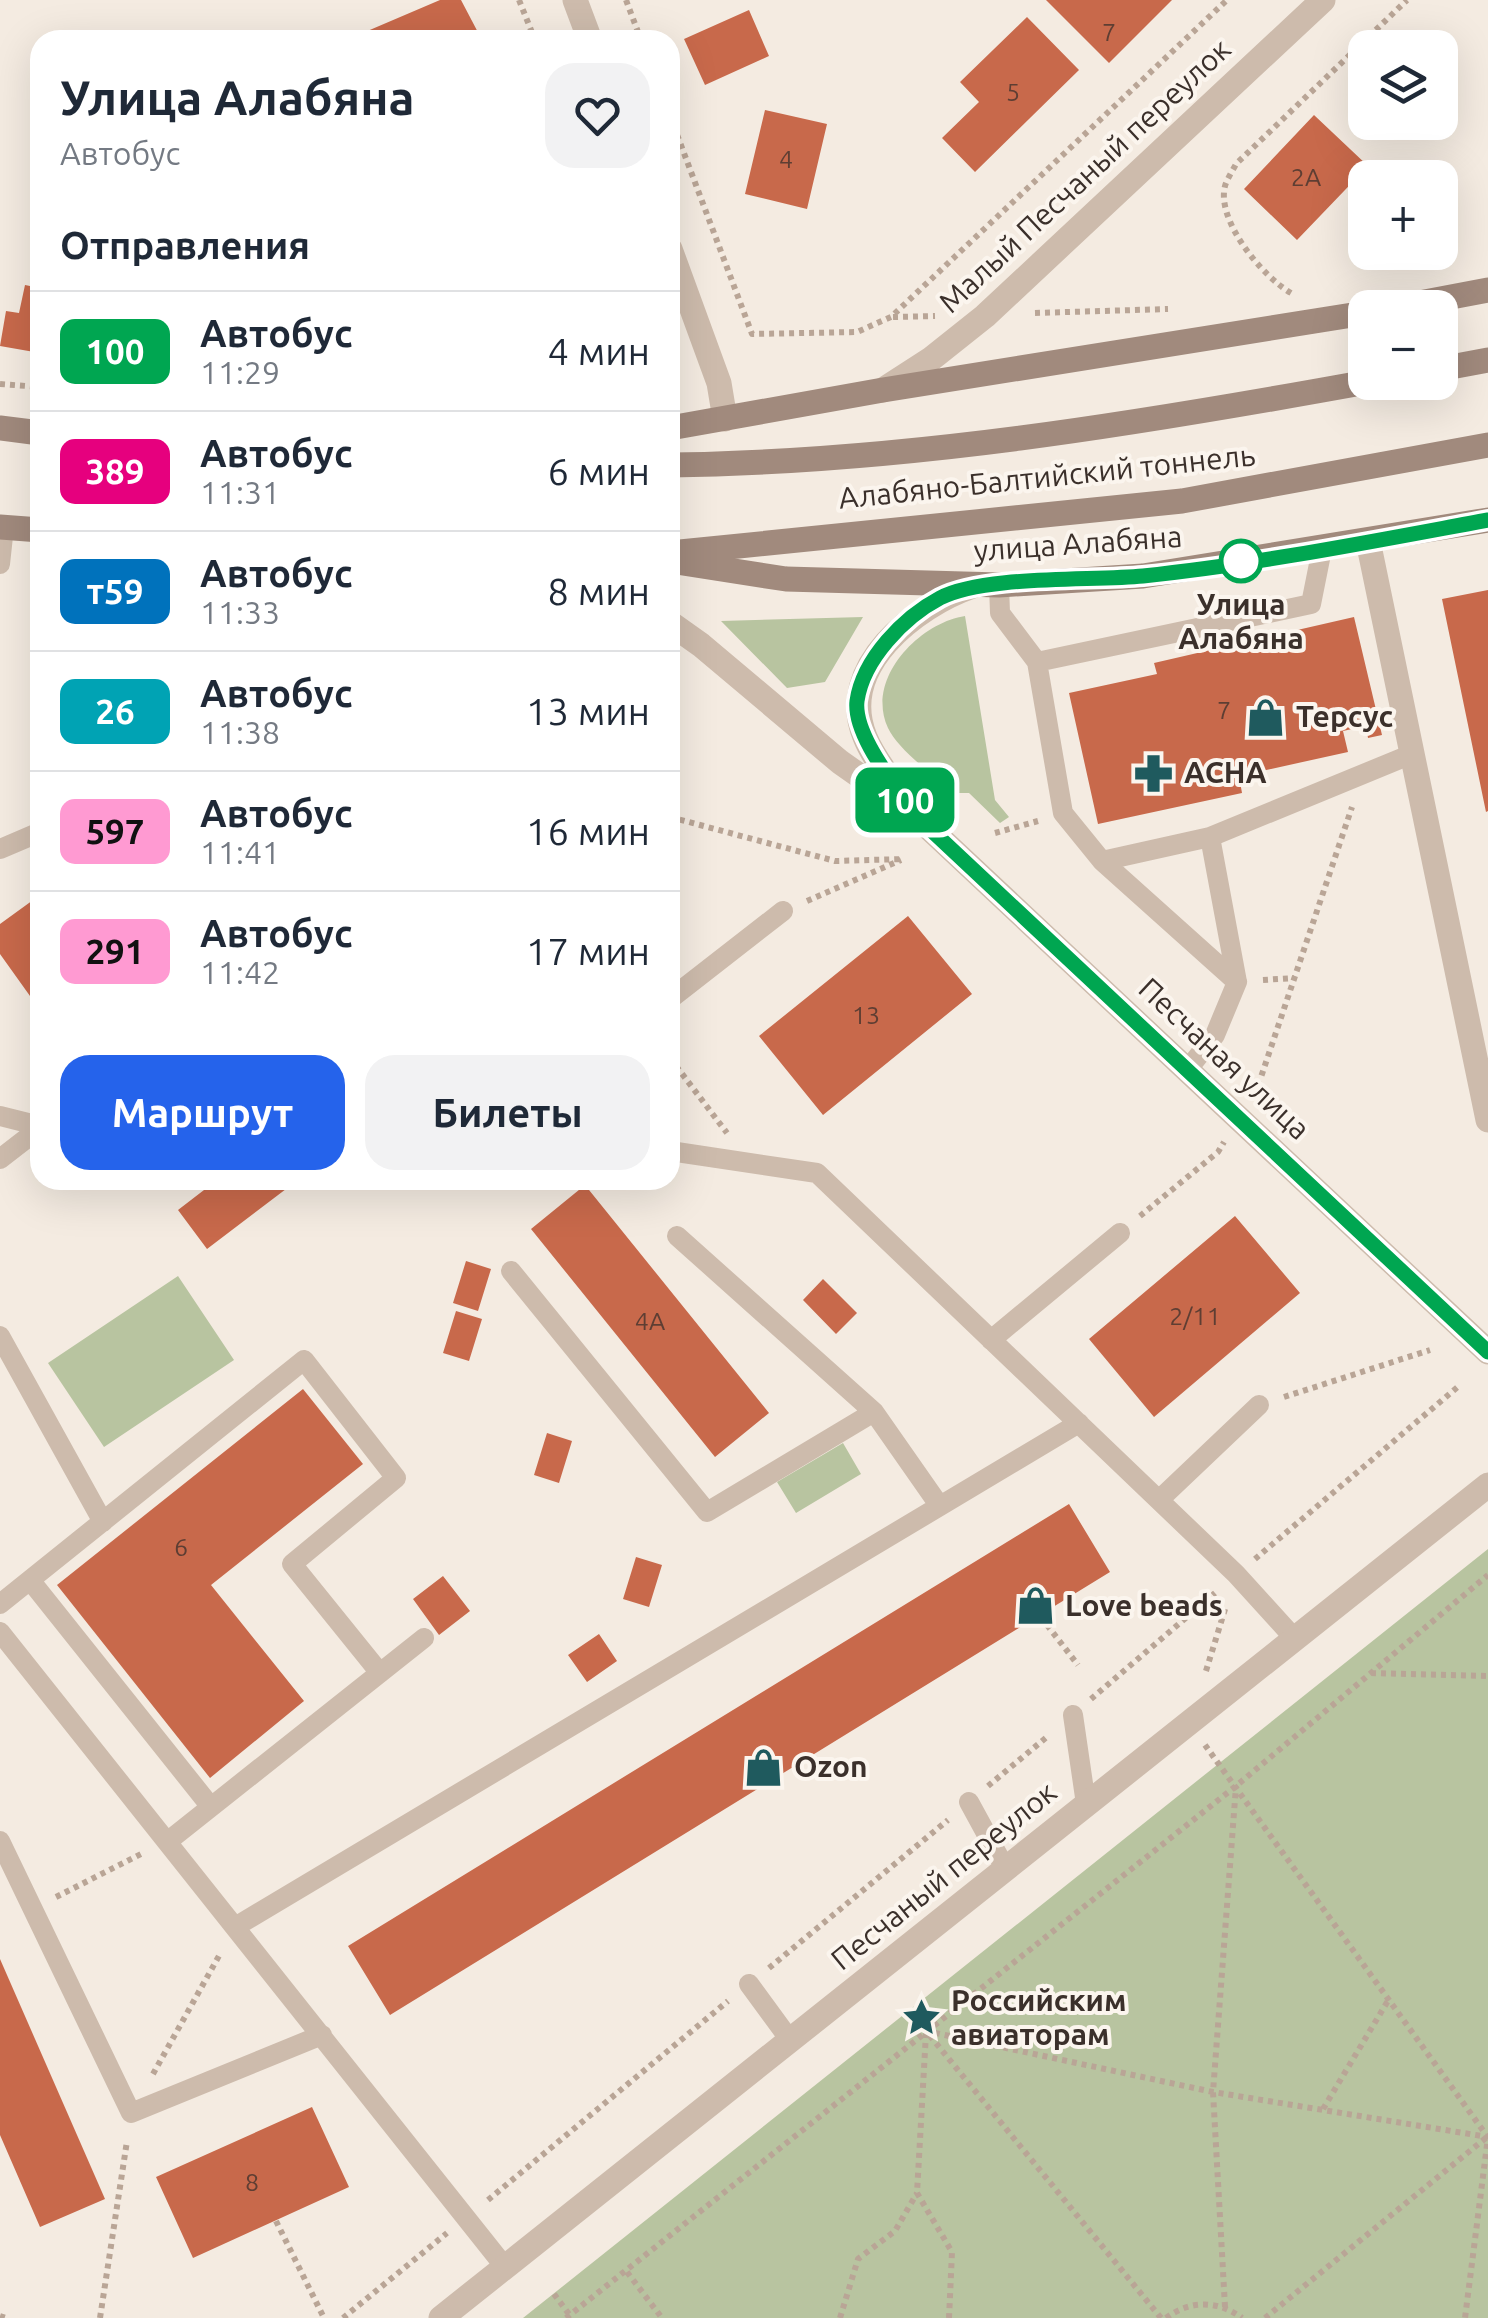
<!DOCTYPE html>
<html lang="ru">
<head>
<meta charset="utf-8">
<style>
  :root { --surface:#fff; --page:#f2f2f3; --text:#1f2937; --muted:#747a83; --line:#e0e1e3; --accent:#2563eb }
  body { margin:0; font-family:Ubuntu,sans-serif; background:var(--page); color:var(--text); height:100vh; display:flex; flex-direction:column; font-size:38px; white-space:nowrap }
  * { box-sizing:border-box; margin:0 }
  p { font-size:32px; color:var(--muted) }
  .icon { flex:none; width:55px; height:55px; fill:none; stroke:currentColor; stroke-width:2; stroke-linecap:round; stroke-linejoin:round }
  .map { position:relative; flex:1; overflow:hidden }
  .panel { position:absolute; left:30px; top:30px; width:650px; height:1160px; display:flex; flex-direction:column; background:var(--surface); border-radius:30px; box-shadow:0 10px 40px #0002 }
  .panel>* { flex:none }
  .badge { padding:0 20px; border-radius:15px; font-size:35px; line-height:65px }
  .fabs { position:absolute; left:1348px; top:30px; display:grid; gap:20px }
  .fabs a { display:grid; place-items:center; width:110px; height:110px; border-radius:20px; background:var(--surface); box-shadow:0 10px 40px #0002; font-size:50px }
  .map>.badge { position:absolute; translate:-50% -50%; box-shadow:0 0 0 5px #fff }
  h2 { padding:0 30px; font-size:38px; line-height:90px }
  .round { display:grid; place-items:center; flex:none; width:105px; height:105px; border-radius:30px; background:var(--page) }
  .overview { display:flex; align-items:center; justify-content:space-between; height:170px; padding:0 30px }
  h1 { font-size:48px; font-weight:700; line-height:75px }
  .primary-button { display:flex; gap:20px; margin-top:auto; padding:20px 30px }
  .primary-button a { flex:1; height:115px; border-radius:30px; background:var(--accent); color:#fff; font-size:40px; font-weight:700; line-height:115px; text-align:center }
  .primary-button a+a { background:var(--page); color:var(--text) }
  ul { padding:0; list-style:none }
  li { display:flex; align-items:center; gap:30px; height:120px; padding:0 30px; border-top:2px solid var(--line) }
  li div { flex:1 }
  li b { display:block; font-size:38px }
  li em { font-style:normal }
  li .badge { min-width:110px; font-weight:700; text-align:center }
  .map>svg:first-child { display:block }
  .green { fill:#b8c4a0 }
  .building { fill:#c8694b }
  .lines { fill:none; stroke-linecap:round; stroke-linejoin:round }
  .path { stroke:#b9a596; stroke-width:6; stroke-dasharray:5 5; stroke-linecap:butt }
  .service { stroke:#cdbbac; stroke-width:20 }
  .minor { stroke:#cdbbac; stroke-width:25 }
  .tertiary { stroke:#cdbbac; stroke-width:25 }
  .secondary { stroke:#a18a7d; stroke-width:25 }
  .line-casing { stroke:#fff; stroke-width:22 }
  .line { stroke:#00a651; stroke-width:15 }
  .stop-dot { fill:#fff; stroke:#00a651; stroke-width:5 }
  .labels { text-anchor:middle; stroke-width:8; stroke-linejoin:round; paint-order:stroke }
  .number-label { font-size:25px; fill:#5e3e33 }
  .street-label { font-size:30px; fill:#3b302b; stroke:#fbf5ee }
  .stop-label { font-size:30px; font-weight:bold; fill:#3b302b; stroke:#fbf5ee }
  .poi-label { font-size:30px; font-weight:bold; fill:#3b302b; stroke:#fbf5ee; text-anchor:start }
</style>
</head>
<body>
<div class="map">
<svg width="1488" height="2318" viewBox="0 0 1488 2318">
  <rect width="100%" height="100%" fill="#f4ebe1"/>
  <!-- green -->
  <path class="green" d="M965,616L995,800L1009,817L1000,823L969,793H954C936,777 898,750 888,728C865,679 919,623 965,616Z
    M863,617L825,682L787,688L721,621Z
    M178,1276L234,1360L104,1447L48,1363Z
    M843,1443L861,1474L796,1513L777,1482Z
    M1488,1549V2318H523Z"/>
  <!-- building -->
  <path class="building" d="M440,0H461L482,40H359L358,35Z
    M1046,0H1172L1109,63Z
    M749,10L769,56L705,85L684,39Z
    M1027,17L1079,70L975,172L942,138L979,102L960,82Z
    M765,110L827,124L807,209L745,194Z
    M1314,115L1368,166L1297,240L1244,189Z
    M25,285L40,288V353L0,346L6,311L19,313Z
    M1488,590V811L1486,812L1442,599Z
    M1354,617L1382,735L1368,738L1366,726L1343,731L1348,752L1239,776L1242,793L1098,824L1069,693L1157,674L1154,663Z
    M40,895V1010L0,954V924Z
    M908,916L972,994L823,1115L759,1036Z
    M217,1180H279L286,1189L207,1249L178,1210Z
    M585,1185L769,1413L715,1457L531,1229Z
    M1235,1216L1300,1293L1154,1417L1089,1339Z
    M466,1261L491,1269L478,1311L453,1303Z
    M823,1279L857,1313L836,1334L803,1300Z
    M456,1311L482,1319L469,1361L443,1353Z
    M303,1389L363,1464L211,1585L304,1701L210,1778L57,1585Z
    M547,1433L572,1441L559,1483L534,1475Z
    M1069,1504L1110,1572L390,2015L348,1946Z
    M636,1557L662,1565L649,1607L623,1599Z
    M443,1576L470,1611L439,1635L413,1599Z
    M599,1634L617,1661L587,1682L568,1655Z
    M0,1959L105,2199L40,2227L0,2135Z
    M312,2107L349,2187L193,2258L156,2177Z"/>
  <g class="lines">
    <!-- path -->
    <path class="path" d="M519,0L535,40
      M626,0L641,40
      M670,116L752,334L857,332L891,317L1227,0
      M1291,293C1263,277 1216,221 1225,186C1227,179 1233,170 1236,164L1407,0
      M1035,313L1168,309
      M893,317L935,316
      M0,384L40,387
      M670,817L835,861L904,859
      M995,833L1038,821
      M807,901L901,860
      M1263,980L1294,978
      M670,1058L727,1133
      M1252,1093L1261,1077L1352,807
      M1140,1216L1218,1152L1224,1142
      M1284,1397L1430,1350
      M1255,1559L1460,1385
      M1047,1625L1078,1665
      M1206,1671L1226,1606
      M1371,1673L1488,1676
      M1091,1699L1215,1593
      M1205,1745L1487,2136
      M988,1786L1048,1736
      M56,1897L143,1853
      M769,1968L948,1820
      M926,2033L917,2193L952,2252L949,2318
      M153,2074L220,1954
      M1323,2109L1389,1999
      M488,2200L728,2001
      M276,2221L324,2318
      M627,2272L662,2318
      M554,2294L571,2317
      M1225,2307L1213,2092L1236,1786
      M0,2316L6,2318
      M100,2318L127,2141
      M343,2318L447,2233
      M566,2318L1236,1786L1488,1575
      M840,2318L858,2259L895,2231L917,2193
      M1161,2318L926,2031L1213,2092L1488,2137L1465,2318
      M1166,2318C1190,2300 1218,2300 1242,2318
      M1265,2318L1487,2137"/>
    <!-- service -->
    <path class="service" d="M0,564L4,527
      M999,585L1000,613L1037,662L1311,604L1322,549
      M1037,662L1063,813L1102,861L1237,982L1215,1035L1188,1069
      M0,849L40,832
      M1102,861L1210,837
      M1237,982L1210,837L1412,754
      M670,999L783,911
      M0,1116L40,1126
      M670,1151L817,1173L1236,1574L1295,1639
      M0,1159L40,1128
      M677,1236L874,1412L939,1505
      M511,1271L707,1512L874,1412
      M0,1336L103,1522
      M991,1340L1120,1233
      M1159,1500L1259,1405
      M30,1580L211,1807
      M0,1604L304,1360L396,1478L292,1564L380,1673
      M0,1632L505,2267
      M1073,1715L1086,1804
      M969,1802L1005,1868
      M0,1841L131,2113L322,2035
      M167,1842L424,1638
      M235,1927L1079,1423
      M749,1984L790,2040"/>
    <!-- minor -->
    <path class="minor" d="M575,0L590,40
      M670,249L719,383L725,419
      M1368,541L1488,1120"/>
    <!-- tertiary -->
    <path class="tertiary" d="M883,390L931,359L985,316L1323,0
      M670,623L701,645L840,762L914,814L1488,1352
      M906,802C893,781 874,760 865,737C836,667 915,606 973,586
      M441,2318L1488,1485"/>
    <!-- secondary -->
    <path class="secondary" d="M1393,308L1488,290
      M1440,369L1488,360
      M0,428L40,433
      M670,428L883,390L1365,313
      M670,465C904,462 1136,424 1367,382
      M0,527L40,530
      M670,553L1182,501L1488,445
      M670,561L786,579L999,585L1143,576L1488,520"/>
  </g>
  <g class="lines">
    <defs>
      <path id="line" d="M1488,520C1374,541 1258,564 1143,576C1091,581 983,575 940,598C904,617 863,659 857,701C853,735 896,786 914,814L1488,1352"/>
    </defs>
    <!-- line casing -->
    <use href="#line" class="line-casing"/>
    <!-- line -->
    <use href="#line" class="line"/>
  </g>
  <!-- icons -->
  <defs>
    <symbol id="shop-bare" viewBox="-9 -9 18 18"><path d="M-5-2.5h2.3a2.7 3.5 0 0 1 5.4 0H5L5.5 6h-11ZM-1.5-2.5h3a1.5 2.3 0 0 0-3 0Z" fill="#1f5a5e" stroke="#fbf5ee" stroke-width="2.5" paint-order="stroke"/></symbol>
    <symbol id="pharmacy-bare" viewBox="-9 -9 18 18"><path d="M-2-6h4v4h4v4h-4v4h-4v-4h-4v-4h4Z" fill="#1f5a5e" stroke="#fbf5ee" stroke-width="2.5" paint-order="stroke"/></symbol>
    <symbol id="sight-bare" viewBox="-9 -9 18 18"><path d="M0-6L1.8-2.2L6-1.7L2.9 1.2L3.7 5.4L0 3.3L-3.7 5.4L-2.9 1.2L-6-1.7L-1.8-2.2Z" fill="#1f5a5e" stroke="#fbf5ee" stroke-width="2.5" paint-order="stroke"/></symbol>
  </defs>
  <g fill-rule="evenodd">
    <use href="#shop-bare" x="1238" y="690" width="55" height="55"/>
    <use href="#pharmacy-bare" x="1126" y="746" width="55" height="55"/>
    <use href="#shop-bare" x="1008" y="1578" width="55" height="55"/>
    <use href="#shop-bare" x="736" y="1740" width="55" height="55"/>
    <use href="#sight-bare" x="894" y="1990" width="55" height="55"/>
  </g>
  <!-- markers -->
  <circle class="stop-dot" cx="1241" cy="561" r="20"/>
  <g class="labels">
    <!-- number labels -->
    <g class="number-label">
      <text x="1109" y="41">7</text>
      <text x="1013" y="101">5</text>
      <text x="786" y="168">4</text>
      <text x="1306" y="186">2А</text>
      <text x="1224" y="719">7</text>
      <text x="866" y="1024">13</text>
      <text x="1195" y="1325">2/11</text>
      <text x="650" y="1330">4А</text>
      <text x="181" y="1556">6</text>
      <text x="252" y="2191">8</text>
    </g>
    <!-- street labels -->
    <g class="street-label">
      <text transform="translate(1085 176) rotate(-43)" y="10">Малый Песчаный переулок</text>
      <text transform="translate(1047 477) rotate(-6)" y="10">Алабяно-Балтийский тоннель</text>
      <text transform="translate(1078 544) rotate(-4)" y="10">улица Алабяна</text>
      <text transform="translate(1224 1059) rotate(43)" y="10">Песчаная улица</text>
      <text transform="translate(944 1876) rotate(-39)" y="10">Песчаный переулок</text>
    </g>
    <!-- stop labels -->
    <g class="stop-label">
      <text x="1241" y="615">Улица<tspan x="1241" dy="34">Алабяна</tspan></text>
    </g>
    <!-- poi labels -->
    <g class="poi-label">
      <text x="1296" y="727">Терсус</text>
      <text x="1184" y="783">АСНА</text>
      <text x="1065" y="1616">Love beads</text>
      <text x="794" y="1777">Ozon</text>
      <text x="951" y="2011">Российским<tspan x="951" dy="34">авиаторам</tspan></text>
    </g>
  </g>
</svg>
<div class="fabs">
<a><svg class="icon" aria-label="layers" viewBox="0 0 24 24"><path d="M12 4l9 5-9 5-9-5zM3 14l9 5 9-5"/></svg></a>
<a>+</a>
<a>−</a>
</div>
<b class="badge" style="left:905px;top:800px;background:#00a651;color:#fff">100</b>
<section class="panel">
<div class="overview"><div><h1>Улица Алабяна</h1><p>Автобус</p></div><a class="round"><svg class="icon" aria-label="heart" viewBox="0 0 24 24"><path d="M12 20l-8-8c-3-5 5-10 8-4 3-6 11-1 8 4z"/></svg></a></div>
<h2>Отправления</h2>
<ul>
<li><span class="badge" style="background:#00a651;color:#fff">100</span><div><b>Автобус</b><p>11:29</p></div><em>4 мин</em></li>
<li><span class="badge" style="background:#e6007e;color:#fff">389</span><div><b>Автобус</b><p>11:31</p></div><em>6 мин</em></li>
<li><span class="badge" style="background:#0072bc;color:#fff">т59</span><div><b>Автобус</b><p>11:33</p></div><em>8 мин</em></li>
<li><span class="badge" style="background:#00a3b4;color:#fff">26</span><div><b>Автобус</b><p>11:38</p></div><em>13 мин</em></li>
<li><span class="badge" style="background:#ff9ad2;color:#111">597</span><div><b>Автобус</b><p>11:41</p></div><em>16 мин</em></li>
<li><span class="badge" style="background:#ff9ad2;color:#111">291</span><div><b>Автобус</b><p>11:42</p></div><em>17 мин</em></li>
</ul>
<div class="primary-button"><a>Маршрут</a><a>Билеты</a></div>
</section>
</div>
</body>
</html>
